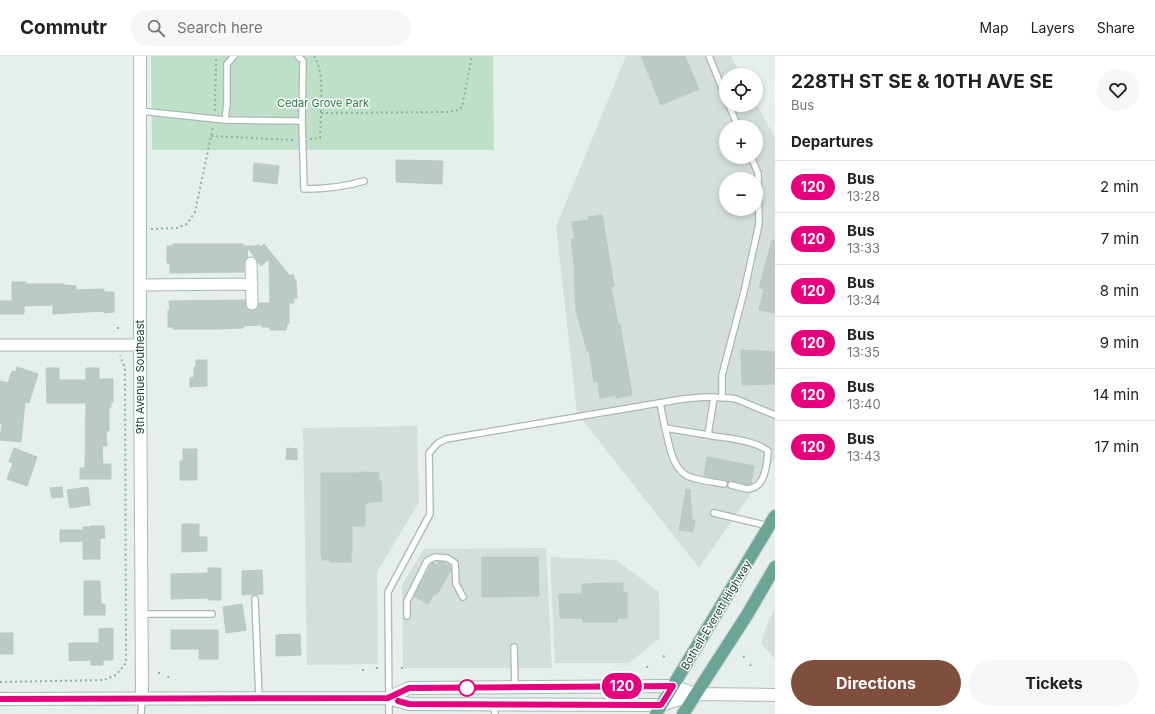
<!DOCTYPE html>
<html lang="en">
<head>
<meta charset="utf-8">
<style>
  :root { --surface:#fff; --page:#f6f6f6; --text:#222; --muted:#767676; --line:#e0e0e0; --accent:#804e3d }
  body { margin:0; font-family:Inter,sans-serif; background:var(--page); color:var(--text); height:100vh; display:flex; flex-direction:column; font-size:15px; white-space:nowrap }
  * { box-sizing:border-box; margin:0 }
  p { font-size:13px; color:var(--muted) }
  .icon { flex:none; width:22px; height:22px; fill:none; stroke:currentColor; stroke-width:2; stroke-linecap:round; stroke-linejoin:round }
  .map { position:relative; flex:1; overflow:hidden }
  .side { display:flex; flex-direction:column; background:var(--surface); width:380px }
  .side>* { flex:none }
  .badge { padding:0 8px; border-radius:13px; font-size:14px; line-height:26px }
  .fabs { position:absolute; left:719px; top:12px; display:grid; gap:8px }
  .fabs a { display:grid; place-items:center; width:44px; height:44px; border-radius:50%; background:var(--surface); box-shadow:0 2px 6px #0003; font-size:20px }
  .map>.badge { position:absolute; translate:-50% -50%; box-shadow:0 0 0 2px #fff }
  h2 { padding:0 16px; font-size:15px; line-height:36px }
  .round { display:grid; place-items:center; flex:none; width:42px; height:42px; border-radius:21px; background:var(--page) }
  .summary { display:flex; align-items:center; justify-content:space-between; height:68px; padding:0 16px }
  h1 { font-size:19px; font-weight:700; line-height:30px }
  .primary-button { display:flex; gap:8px; margin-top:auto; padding:8px 16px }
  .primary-button a { flex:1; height:46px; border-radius:24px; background:var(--accent); color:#fff; font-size:16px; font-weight:700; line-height:46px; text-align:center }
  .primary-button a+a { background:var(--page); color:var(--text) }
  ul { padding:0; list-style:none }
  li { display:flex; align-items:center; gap:12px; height:52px; padding:0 16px; border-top:1px solid var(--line) }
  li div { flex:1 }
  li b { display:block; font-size:15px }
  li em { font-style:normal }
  li .badge { min-width:44px; font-weight:700; text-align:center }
  header { display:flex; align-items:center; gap:24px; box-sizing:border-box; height:56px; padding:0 20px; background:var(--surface); border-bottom:1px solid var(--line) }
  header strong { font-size:19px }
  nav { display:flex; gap:22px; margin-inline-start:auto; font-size:14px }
  .search { width:280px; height:36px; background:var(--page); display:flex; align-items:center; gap:10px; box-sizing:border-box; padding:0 14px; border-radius:22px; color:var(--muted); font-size:15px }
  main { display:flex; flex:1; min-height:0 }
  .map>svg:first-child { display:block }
  .built { fill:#d4dfda; fill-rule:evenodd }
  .green { fill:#bfe0c8 }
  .building { fill:#bbcac4; stroke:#b8c9c2 }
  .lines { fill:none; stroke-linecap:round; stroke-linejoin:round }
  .lane-casing { stroke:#a8b8b2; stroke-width:8 }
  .street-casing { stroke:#a8b8b2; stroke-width:13 }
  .secondary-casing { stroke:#a4bbb3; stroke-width:14 }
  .primary-casing { stroke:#c2cac8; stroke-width:14 }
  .path { stroke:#86b3a5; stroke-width:2; stroke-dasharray:2 3; stroke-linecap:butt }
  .lane { stroke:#fff; stroke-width:5.5 }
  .street { stroke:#fff; stroke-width:11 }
  .secondary { stroke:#fff; stroke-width:12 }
  .primary { stroke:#6aa596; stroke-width:12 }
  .line-casing { stroke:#fff; stroke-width:9 }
  .line { stroke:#e6007e; stroke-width:6 }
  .stop-dot { fill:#fff; stroke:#e6007e; stroke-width:2 }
  .labels { text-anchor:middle; stroke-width:3; stroke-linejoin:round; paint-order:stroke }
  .park-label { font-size:11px; fill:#2d7a4b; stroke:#f7fbf9 }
  .street-label { font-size:11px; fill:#24423a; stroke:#f7fbf9 }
</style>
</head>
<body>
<header>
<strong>Commutr</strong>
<div class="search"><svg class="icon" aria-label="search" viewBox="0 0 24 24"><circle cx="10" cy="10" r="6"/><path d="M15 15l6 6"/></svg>Search here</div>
<nav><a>Map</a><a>Layers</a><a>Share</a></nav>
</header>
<main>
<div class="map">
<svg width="775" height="658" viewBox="0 0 775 658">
  <rect width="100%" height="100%" fill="#e6efeb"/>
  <!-- built -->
  <path class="built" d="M626,0H731L741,19H726V49H756V47L775,82V403L699,512L577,357L556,171ZM726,71H756V101H726ZM726,123H756V153H726Z
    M417,370L419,446L377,516L378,608L307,609L303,372Z
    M546,492L552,612H403L402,529L424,493Z
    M550,501L616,504L659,536L660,582L629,607H555Z
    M775,552V603L761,587L766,571Z"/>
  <!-- green -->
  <path class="green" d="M151,0H493L494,94H152Z"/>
  <!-- building -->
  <path class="building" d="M641,0H685L699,33L661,49Z
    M396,104L443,105L442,128L396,126Z
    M254,107L279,110L277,128L253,125Z
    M602,159L614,230L611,231L618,268H620L632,339L616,342V339L600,342L598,325L594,326L589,294L587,295L576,254L574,215H575L571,183H575L572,166L589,164L588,161Z
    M772,184H775V257L759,254L764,233L759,232Z
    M173,188H243V190H256L258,188L260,191L264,188L289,219H294V224H296L297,242H294V247H289V268H287L286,274H270V271H262V269L243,270V272L217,273H173V271H168V254H170L169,245L245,244L246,252L252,255L256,254L259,247H270L269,203L261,210L248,192L247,202L244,207V216L170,217V207H167V190H173Z
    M12,226H26V228H64V229L76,230V234L104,233V236H114V256L104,257V255L53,258V249L24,250V258H0V245H12Z
    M741,294L775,296V328L742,329Z
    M196,304H207V330L190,331V322L194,321V311H196Z
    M17,311L38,318L29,347L25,346L21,386L0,384L2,368L0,367V325L8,327L12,315L16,316Z
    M46,312H59V324H86V312H99V323H113V346H111V351H109V375H106L107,390H102L103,408H111V423H80V412H85L86,347H47Z
    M14,392L37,401L27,430L7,423L13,407L9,406Z
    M287,392L297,393V404L286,403Z
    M183,393H197V424H180V405H183Z
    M707,401L754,410L751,428L747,429L732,425L728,426L725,424L704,420Z
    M359,416L379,417V425H381L382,445L365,447V470H352V498H351V506H330V504H322V499H321V417H359Z
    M62,431L63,441L52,442L50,432Z
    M88,431L90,449L70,452L67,434Z
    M686,433L690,434L692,464H695L693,476L679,474Z
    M182,468H199V481H207V495L182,496Z
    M90,470H104L105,482H100V503H83V485L60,486V474H83V471H90Z
    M482,501H538L539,540L482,541Z
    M439,506H443L451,511V514L437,538L435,537L428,548L414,540L432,507H433L437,509Z
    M208,512H221V544H209V542L171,543V518L208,517Z
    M262,514L263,538L242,539V515Z
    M84,525H100L101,548H105V559H84Z
    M623,527V537H627V562H617V566H583V562H560L559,538H582V528Z
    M242,548L246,574L226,577L223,551Z
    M113,572V604H103V609H91V604L69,605V587H99V573Z
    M171,574H218V603H199V593H171Z
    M0,577H13V598H0Z
    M300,578L301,599L276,600V579Z"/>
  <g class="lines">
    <defs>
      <path id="lane" d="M298,0L303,5L302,65L304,133C325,133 344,131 364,125
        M709,0L726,42
        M729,49L738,71
        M140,55L225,64L302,65
        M225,64L227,47V8L234,0
        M714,341L708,379C728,383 752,383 768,395C767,409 765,433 747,433C742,432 736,430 731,429
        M722,341V319L744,236L759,168L758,117L751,101
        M660,347L665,372L708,379
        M665,372C670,390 672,417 693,422C703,425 714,426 724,428
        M714,457L769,470
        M255,543L259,642
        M142,558H212
        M407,560V545L427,505L435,501L447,502L455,507L456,528L463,541
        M514,591L515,631
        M494,648L495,658
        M141,658L142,643
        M389,658L388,536L430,458L429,397L438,387L446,383L683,343L706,341L729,342L736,343L775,359"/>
      <path id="street" d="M251,207L252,248
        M140,229L252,228
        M0,289H140"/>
      <path id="secondary" d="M140,0V289L142,643
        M388,642L409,632L673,630L695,638
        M0,643L388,642L409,648L661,649L695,638L775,639"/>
      <path id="primary" d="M656,658L775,460
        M683,658L747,559L775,511"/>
    </defs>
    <!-- lane casing -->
    <use href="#lane" class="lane-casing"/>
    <!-- street casing -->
    <use href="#street" class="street-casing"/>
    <!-- secondary casing -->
    <use href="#secondary" class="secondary-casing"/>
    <!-- primary casing -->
    <use href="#primary" class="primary-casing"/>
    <!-- path -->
    <path class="path" d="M314,0C324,16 321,38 321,57
      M215,55L216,0
      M211,80L294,84
      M310,83L320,82L321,57L449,56L458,54L462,51L472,0
      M151,173L177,172L187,168L195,156L213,71
      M118,271V273
      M663,600L667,602
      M743,601L746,600
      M647,610L648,614
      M750,610L752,607
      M376,612H379
      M401,612H405
      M363,613V617
      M158,617H161
      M168,620L169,623
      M0,626L104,624L116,619L126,607L125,312L120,300"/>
    <!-- lane -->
    <use href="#lane" class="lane"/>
    <!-- street -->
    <use href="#street" class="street"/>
    <!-- secondary -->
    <use href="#secondary" class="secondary"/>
    <!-- primary -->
    <use href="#primary" class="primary"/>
  </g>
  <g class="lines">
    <defs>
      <path id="line" d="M0,643L388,642L409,632L673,630L661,649L409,648L398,645"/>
    </defs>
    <!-- line casing -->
    <use href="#line" class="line-casing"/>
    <!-- line -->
    <use href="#line" class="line"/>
  </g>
  <!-- markers -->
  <circle class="stop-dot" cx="467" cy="632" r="8"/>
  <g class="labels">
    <!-- park labels -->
    <g class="park-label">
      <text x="323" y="51">Cedar Grove Park</text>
    </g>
    <!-- street labels -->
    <g class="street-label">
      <text transform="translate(140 321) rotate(-90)" y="4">9th Avenue Southeast</text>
      <text transform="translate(716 559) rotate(-59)" y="4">Bothell-Everett Highway</text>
    </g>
  </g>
</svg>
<div class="fabs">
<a><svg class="icon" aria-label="locate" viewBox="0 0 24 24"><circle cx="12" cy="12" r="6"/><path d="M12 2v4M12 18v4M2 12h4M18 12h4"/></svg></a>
<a>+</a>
<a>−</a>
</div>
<b class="badge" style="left:622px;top:630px;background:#e6007e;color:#fff">120</b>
</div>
<section class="side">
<div class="summary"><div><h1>228TH ST SE &amp; 10TH AVE SE</h1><p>Bus</p></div><a class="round"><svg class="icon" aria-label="heart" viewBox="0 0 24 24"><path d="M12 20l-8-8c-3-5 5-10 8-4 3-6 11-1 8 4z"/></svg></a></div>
<h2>Departures</h2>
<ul>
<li><span class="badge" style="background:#e6007e;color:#fff">120</span><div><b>Bus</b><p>13:28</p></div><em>2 min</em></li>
<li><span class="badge" style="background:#e6007e;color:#fff">120</span><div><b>Bus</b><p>13:33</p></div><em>7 min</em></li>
<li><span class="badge" style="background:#e6007e;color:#fff">120</span><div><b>Bus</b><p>13:34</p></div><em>8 min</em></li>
<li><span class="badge" style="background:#e6007e;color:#fff">120</span><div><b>Bus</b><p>13:35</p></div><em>9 min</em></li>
<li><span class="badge" style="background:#e6007e;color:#fff">120</span><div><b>Bus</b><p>13:40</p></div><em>14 min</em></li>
<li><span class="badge" style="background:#e6007e;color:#fff">120</span><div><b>Bus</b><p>13:43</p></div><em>17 min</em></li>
</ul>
<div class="primary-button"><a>Directions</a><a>Tickets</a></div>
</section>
</main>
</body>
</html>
